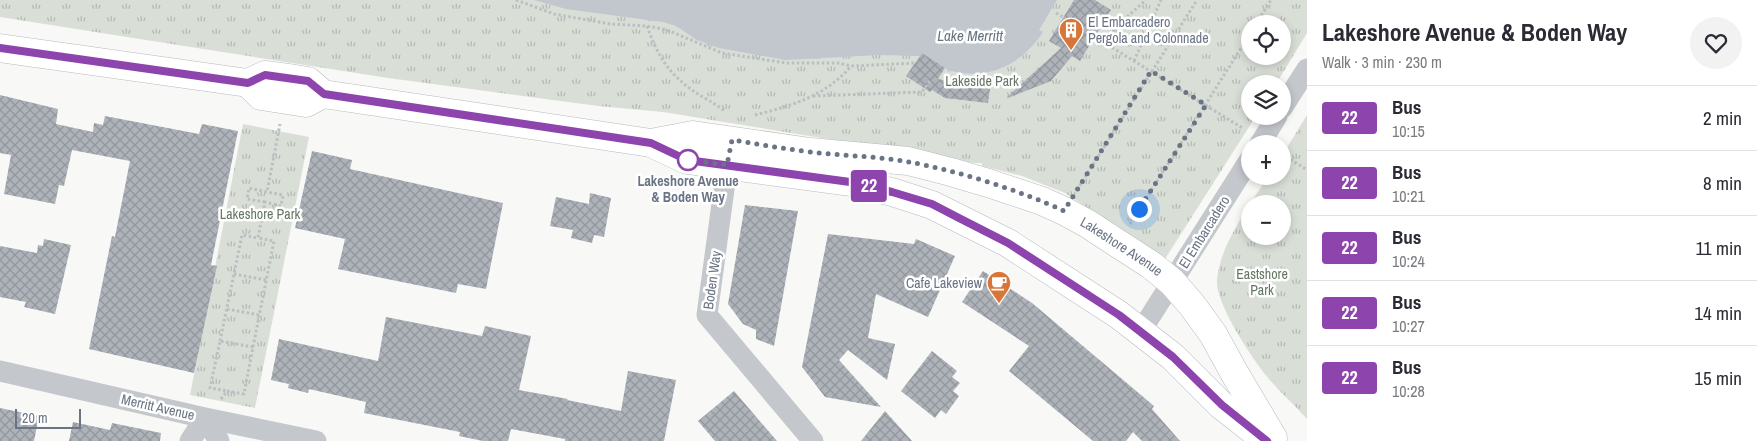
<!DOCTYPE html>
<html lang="en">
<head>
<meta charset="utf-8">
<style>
  :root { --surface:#fff; --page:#f2f2f3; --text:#2b2b33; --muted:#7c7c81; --line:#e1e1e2 }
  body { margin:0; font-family:"Archivo Narrow",sans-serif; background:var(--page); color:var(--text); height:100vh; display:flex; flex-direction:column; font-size:19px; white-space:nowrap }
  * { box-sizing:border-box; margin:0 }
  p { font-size:16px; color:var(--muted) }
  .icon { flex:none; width:28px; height:28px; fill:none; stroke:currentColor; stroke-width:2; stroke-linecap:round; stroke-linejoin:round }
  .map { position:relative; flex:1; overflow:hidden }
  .drawer { display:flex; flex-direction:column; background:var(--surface); width:450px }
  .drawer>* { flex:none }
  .badge { padding:0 10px; border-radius:4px; font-size:18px; line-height:32px }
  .tools { position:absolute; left:1241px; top:15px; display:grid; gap:10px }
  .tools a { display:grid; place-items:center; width:50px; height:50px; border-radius:50%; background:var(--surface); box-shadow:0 2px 8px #0003; font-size:25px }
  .scale { position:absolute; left:15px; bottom:12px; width:66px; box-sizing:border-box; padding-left:5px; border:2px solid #6a7485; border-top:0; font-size:14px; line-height:18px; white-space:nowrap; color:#6a7485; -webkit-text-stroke:4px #fff; paint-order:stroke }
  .you { position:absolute; width:25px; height:25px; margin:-12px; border:4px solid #fff; border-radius:50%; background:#1a73e8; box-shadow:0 0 0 8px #1a73e833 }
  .map>.badge { position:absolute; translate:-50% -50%; box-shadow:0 0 0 2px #fff }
  .round { display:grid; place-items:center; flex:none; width:52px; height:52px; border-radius:26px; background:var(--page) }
  .headline { display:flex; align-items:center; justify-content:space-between; height:85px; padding:0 15px }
  h1 { font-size:24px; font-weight:700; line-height:38px }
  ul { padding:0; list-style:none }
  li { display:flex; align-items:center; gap:15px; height:65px; padding:0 15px; border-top:1px solid var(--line) }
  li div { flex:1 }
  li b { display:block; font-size:19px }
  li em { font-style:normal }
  li .badge { min-width:55px; font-weight:700; text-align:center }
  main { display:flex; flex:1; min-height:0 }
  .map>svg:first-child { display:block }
  .grass { fill:url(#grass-tufts); fill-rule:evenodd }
  .water { fill:#c1c7cd }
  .building { fill:url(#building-cross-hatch) }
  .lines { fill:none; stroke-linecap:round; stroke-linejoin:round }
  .secondary-casing { stroke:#b7babf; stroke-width:29 }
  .path { stroke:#bcbec1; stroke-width:3; stroke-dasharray:2.5 2.5; stroke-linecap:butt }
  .minor { stroke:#c4c7cb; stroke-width:21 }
  .secondary { stroke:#fff; stroke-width:28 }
  .line-casing { stroke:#fff; stroke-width:11 }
  .line { stroke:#8e44ad; stroke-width:8 }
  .walk { stroke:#6a7485; stroke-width:5; stroke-dasharray:0 9 }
  .stop-dot { fill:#fff; stroke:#8e44ad; stroke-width:2.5 }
  .labels { text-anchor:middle; stroke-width:5; stroke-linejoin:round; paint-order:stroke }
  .poi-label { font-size:14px; fill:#6a7485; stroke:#fff; text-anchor:start }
  .park-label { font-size:14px; fill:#657764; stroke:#fff }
  .stop-label { font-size:14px; font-weight:bold; fill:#6a7485; stroke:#fff }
  .street-label { font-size:14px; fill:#6a7485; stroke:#fff }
  .water-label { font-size:15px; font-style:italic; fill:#667480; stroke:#fff }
</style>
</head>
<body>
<main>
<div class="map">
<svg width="1307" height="441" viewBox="0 0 1307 441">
  <defs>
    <pattern id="grass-tufts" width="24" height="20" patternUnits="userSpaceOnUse" patternTransform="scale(1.25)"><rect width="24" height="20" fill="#d9dfd7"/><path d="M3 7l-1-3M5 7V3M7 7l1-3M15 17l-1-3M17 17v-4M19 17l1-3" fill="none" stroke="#b4b9b4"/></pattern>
    <pattern id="building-cross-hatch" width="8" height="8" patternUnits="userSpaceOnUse" patternTransform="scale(1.25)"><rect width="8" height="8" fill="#aeb3ba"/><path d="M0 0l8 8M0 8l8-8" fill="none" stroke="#92969d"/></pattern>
  </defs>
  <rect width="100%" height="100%" fill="#f8f8f6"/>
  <!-- grass -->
  <path class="grass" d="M0,0H1307V33L1276,84H1250V116H1256L1165,259L1065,193L1022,176L982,166V163H974L663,112L598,106L388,78L0,17ZM1250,24H1282V56H1250Z
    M1307,115V419C1291,401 1272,385 1258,365C1246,348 1215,301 1217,280C1220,251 1235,228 1250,204V236H1282V204H1250L1268,176H1282L1283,154Z
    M243,124L309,137L255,408L190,395Z"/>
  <!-- water -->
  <path class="water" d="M534,0H1057L1039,30L1043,32C1023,63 989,81 952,71C942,68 931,59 922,53L920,56L880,55L785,60L719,48L697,40L676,26L663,22L566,9Z"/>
  <!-- building -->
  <path class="building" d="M1074,0H1095L1111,10L1080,61L1072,56L1051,81L1008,98L1007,97L1061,48L1049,41Z
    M922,53L945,68L938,79L990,89L988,103L945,98L932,90L930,92L906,76Z
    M0,95L58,109L56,124L93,132L94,123L103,125L105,116L199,134L202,124L238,131L211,265L217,266L194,373L89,349L112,236L115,237L130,161L72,150L64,186L59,185L55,204L4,194L11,155L0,153Z
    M312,151L352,160L350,169L503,203L486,289L458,284L456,293L338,269L345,239L295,228Z
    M590,193L611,198L604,237L594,235L592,243L571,238L573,230L550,226L556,197L589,204Z
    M745,205L798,211L774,346L756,339V330L743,324L728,304Z
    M828,234L914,244L916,239L955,256L928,317L876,294L868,338L895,344L887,380L848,350L839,360L881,407L825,397L802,367Z
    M44,239L71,245L55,314L24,307L26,302L0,297V246L37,253L38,245L43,246Z
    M983,271L1032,303L1154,406L1152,409L1180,441H1142L1133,432L1126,441H1093L1009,371L1029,346L962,302Z
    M386,317L482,336L485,326L531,336L519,390L568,399L567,400L621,411L628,371L676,380L664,441H565V439L511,429L508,441H483L459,436L460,432L364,413L366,402L309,389L308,393L288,388L289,384L271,380L279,339L378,361Z
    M932,351L957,371L952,377L960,383L953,391L959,396L946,414L941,410L935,418L901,391Z
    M734,391L777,441H715L698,421Z
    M0,408L39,416L34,441H0Z
    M885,411L912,441H861Z
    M73,422L110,430L112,423L161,433L160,441H69Z"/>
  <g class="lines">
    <defs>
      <g id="secondary">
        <path d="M0,48L248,83L265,75L288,78L308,81L323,94L651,143L687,160L850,182L892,192L932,205L1008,243L1119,315L1173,357L1221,405L1267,441"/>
        <path d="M248,83L261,96L306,103L323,94"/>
        <path id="s1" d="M651,143L693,135L810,152L908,161L951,172L988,183L1042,201L1064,211L1088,224L1117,243L1151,265L1172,282L1192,305L1213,334L1235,374L1273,438"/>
      </g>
    </defs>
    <!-- secondary casing -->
    <use href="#secondary" class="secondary-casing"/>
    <!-- path -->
    <path class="path" d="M516,0L554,14L610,24L647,26L667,30L722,53L786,63H838L851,66L916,63
      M1056,13L1063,17
      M1256,24L1271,0
      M647,26C657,54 667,72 692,90C702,97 714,103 725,111
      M1095,37L1244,129
      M1104,43L1118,25L1146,0
      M1134,61L1161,0
      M813,96L922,92L931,79
      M755,115C791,106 826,96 851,66
      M1282,154L1307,170
      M1077,190L1197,0
      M265,202L247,199L249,188L267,192L280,124
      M1130,224L1250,34
      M234,274L266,280
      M227,309L259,315
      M220,341L242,235L258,238
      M253,347L274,241L258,238L265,202L281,206L283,195L267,192
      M221,399L227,391L244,394L253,347L220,341L210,388L227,391"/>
    <!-- minor -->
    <path class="minor" d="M1282,108L1307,69
      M1260,144L1277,116
      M729,152L707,315L813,441
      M1141,331L1250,159
      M0,371L205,418L316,441
      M190,441L205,418L219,441"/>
    <!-- secondary -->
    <use href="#secondary" class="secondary"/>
  </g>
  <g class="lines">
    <defs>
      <path id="line" d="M0,48L248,83L265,75L308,81L324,94L651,143L687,160L850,182L892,192L932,204L957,217L1008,243L1119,315L1173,357L1222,405L1267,441"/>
    </defs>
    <!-- line casing -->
    <use href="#line" class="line-casing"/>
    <!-- line -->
    <use href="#line" class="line"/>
    <!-- walk -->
    <path class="walk" d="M688,160L727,165L732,140C758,144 784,149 811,152C843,156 877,156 909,162C958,171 1019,190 1064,211L1151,71L1206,105L1139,209"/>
  </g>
  <!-- icons -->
  <defs>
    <symbol id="building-pin" viewBox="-11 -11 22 30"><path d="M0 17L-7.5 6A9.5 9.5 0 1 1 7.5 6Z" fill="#d77638" stroke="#fff"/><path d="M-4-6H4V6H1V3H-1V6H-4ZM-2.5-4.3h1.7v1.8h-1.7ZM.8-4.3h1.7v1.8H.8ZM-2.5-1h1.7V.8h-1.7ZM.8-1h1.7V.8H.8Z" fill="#fff"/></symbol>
    <symbol id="cafe-pin" viewBox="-11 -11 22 30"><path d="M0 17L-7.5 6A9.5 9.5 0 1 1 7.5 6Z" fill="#d77638" stroke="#fff"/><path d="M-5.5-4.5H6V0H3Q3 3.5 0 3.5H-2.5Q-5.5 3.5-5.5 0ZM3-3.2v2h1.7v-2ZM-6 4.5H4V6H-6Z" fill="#fff"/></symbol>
  </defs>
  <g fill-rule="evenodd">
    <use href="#building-pin" x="1057" y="16" width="28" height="38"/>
    <use href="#cafe-pin" x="985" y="269" width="28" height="38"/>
  </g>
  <!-- markers -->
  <circle class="stop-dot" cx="688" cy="160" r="10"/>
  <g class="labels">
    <!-- poi labels -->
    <g class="poi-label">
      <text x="1088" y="27">El Embarcadero<tspan x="1088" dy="16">Pergola and Colonnade</tspan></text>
      <text x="982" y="288" text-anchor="end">Cafe Lakeview</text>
    </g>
    <!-- park labels -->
    <g class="park-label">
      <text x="982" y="86">Lakeside Park</text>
      <text x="260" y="219">Lakeshore Park</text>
      <text x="1262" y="279">Eastshore<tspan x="1262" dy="16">Park</tspan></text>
    </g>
    <!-- stop labels -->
    <g class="stop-label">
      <text x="688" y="186">Lakeshore Avenue<tspan x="688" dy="16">&amp; Boden Way</tspan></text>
    </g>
    <!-- street labels -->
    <g class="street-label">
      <text transform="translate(1204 232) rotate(-58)" y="5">El Embarcadero</text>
      <text dy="5" stroke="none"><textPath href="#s1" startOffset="491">Lakeshore Avenue</textPath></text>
      <text transform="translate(712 280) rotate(-82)" y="5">Boden Way</text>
      <text transform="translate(158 407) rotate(13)" y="5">Merritt Avenue</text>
    </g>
    <!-- water labels -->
    <g class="water-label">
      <text x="970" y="41">Lake Merritt</text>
    </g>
  </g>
</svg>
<div class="tools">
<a><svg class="icon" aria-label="locate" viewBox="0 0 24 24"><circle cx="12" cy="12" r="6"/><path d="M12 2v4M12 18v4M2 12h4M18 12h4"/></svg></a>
<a><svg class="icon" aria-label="layers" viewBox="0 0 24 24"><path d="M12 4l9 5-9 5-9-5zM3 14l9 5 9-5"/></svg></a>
<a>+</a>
<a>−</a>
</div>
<div class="scale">20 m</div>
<div class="you" style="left:1139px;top:209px"></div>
<b class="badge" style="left:869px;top:186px;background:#8e44ad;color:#fff">22</b>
</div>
<section class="drawer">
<div class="headline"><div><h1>Lakeshore Avenue &amp; Boden Way</h1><p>Walk · 3 min · 230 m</p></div><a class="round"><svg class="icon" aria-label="heart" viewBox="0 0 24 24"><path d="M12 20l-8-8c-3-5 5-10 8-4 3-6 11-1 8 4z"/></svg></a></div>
<ul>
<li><span class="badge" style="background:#8e44ad;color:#fff">22</span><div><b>Bus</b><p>10:15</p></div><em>2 min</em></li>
<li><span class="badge" style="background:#8e44ad;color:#fff">22</span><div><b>Bus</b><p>10:21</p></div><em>8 min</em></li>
<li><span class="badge" style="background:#8e44ad;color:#fff">22</span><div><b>Bus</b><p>10:24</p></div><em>11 min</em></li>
<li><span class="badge" style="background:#8e44ad;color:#fff">22</span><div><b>Bus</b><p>10:27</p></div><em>14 min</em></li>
<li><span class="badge" style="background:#8e44ad;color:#fff">22</span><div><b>Bus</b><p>10:28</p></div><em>15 min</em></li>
</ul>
</section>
</main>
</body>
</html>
